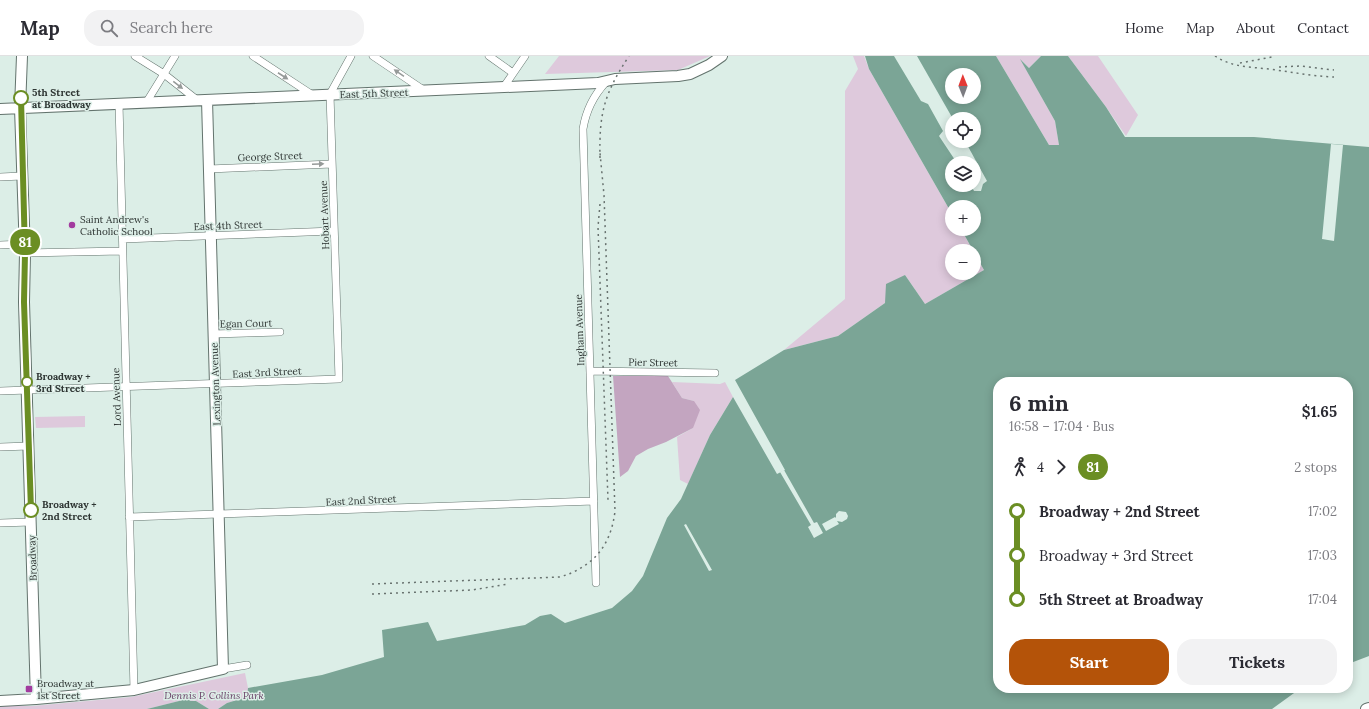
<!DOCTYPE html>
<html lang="en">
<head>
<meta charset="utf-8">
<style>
  :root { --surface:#fff; --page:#f2f2f3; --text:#2b2b33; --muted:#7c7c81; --line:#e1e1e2; --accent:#b45309 }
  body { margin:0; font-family:Lora,serif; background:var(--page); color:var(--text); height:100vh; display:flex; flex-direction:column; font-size:15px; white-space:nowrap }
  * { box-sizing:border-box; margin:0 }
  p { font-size:13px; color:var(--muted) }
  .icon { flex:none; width:22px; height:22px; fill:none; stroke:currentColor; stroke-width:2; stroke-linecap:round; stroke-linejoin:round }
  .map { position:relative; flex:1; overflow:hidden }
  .side { position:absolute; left:993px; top:321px; width:360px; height:316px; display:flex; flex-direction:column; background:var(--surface); border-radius:16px; box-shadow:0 2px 10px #0003 }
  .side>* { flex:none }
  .badge { padding:0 8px; border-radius:13px; font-size:14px; line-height:26px }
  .needle { width:26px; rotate:359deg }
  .tools { position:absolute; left:945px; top:12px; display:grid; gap:8px }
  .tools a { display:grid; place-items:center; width:36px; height:36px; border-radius:50%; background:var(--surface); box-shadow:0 2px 10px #0003; font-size:20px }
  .map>.badge { position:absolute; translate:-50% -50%; box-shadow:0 0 0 2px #fff }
  .legs { display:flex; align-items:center; gap:6px; height:44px; padding:0 16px; font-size:13px }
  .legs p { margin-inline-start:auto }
  .head { display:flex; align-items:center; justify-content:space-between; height:68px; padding:0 16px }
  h1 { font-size:22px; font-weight:800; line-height:30px }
  .action { display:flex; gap:8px; margin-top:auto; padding:8px 16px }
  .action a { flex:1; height:46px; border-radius:16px; background:var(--accent); color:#fff; font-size:16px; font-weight:800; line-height:46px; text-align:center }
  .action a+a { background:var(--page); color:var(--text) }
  ul { padding:0 16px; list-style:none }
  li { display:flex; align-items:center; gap:14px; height:44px; font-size:15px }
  li i { display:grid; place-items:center; width:6px; height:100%; margin:0 5px; background:currentColor }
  li i::after { content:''; width:10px; height:10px; margin:-5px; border:3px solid; border-radius:50%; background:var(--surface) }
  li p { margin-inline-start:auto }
  li:first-child i { background:linear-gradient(#0000 50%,currentColor 0) }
  li:last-child i { background:linear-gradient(currentColor 50%,#0000 0) }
  header { display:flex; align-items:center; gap:24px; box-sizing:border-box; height:56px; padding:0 20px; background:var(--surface); border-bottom:1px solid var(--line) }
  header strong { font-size:19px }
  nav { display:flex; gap:22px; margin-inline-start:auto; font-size:14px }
  .search { width:280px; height:36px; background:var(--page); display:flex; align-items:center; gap:10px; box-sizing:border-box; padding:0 14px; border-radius:16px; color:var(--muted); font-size:15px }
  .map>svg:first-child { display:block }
  .green { fill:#dec9dc }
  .forest { fill:#c3a5c0 }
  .water { fill:#7ba596; fill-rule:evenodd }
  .pier { fill:#dceee7 }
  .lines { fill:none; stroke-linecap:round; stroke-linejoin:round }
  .street-casing { stroke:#63736d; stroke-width:8 }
  .secondary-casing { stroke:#63736d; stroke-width:12 }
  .street { stroke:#fff; stroke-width:7 }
  .secondary { stroke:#fff; stroke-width:10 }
  .rail { stroke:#68726f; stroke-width:1.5; stroke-dasharray:2 4; stroke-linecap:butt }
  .oneway { fill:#969a99 }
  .line-1-casing { stroke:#fff; stroke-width:9 }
  .line-1 { stroke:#6b8e23; stroke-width:6 }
  .stop-1-dot { fill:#fff; stroke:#6b8e23; stroke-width:2 }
  .poi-dot { fill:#a23b9f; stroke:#dceee7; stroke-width:1.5 }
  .labels { text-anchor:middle; stroke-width:3; stroke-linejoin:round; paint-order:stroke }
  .stop-label { font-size:10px; font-weight:bold; fill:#2e3533; stroke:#dceee7; text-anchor:start }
  .street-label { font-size:10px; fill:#2e3533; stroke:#dceee7 }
  .poi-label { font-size:10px; fill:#2e3533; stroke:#dceee7; text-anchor:start }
  .park-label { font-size:10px; font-style:italic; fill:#663d64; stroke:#dceee7 }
</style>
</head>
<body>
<header>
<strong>Map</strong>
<div class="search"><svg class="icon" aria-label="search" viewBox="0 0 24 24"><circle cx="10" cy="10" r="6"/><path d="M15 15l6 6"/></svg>Search here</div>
<nav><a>Home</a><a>Map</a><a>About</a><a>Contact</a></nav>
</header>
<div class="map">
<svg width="1369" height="653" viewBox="0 0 1369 653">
  <rect width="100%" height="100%" fill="#dceee7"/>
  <!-- green -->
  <path class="green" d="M559,0H710L678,14L545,18Z
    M853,0H864L869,13L952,158V173H961L973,195H952V217H974V196L984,214L925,248L905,219L885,247L838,280L784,294L845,243V35L858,13Z
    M996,0H1041L1029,12L1021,4L1055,65L1059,89H1049Z
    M1068,0H1098L1138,59L1126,80L1106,51Z
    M672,326L720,328L725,326L733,341L710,379L688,428L680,424L677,381L693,372L694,345L682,342Z
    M85,360V371L36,372L35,361Z
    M245,617L248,632L247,641L227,647L218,653H209L196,645H191L187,643L147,653H0V650H32L131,641Z"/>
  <!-- forest -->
  <path class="forest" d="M613,320H668L682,342L694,345L700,354L693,372L666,386L648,393L636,400L628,415L620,421Z"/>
  <!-- water -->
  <path class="water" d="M865,0H894L921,45L928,48L943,75L939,80L957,107H952V129H971L974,135H981L983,128L987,125L965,85H974V63H953L917,0H996L1049,89H1059L1055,65L1020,3L1029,12L1041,0H1068L1106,51L1125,81H1254L1369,91V600L1348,608V326H998V632H1301L1272,653H218L227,647L247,641L248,632L322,619L384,601L382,574L428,566L437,585L525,569L540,560L551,558L565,567L612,552L632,535L643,520L667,462L681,443L710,379L733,341L777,418L785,414L735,324L784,294L838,280L885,247L886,228L905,219L925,248L984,214L961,173H974V151H952V158L869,13ZM952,19H974V41H952Z
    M187,643L191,645H196L209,653H147Z"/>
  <!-- pier -->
  <path class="pier" d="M1331,88L1343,89L1334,185L1322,183Z
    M784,414L814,467L817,466L823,477L814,482L808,471L811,469L780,416Z
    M839,455L846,456L848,460L847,463L842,466L837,465L839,468L826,475L822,468L835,461L836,462V458Z
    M686,468L712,514L709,515L684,469Z"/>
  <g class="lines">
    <defs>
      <path id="street" d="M135,0L164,18L197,44
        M253,0L314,40
        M373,0L425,35
        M489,0L513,17
        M503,32L525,0
        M119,47L134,634
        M146,47L175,0
        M209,113L332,108
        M0,121L22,120
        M123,183L334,175
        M0,189L25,188
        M25,197L122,195
        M213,278L280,276
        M591,315L715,317
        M0,335L339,323L330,38L351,0
        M0,391L29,390
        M129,461L594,445
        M0,467L31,466
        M596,527L583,73C586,54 593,40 606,26
        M223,613L247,609"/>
      <path id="secondary" d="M22,0L20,52L25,197L24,246L36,643
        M0,53L598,27L615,23L678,20L690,18L709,9L722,0
        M0,645L36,643L134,634L223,613L207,44
        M1366,653L1369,652"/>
    </defs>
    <!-- street casing -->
    <use href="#street" class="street-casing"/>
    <!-- secondary casing -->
    <use href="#secondary" class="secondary-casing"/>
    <!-- street -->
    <use href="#street" class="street"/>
    <!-- secondary -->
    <use href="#secondary" class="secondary"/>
    <!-- rail -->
    <path class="rail" d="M1215,0C1231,11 1250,11 1269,13C1291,16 1311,20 1334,21
      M1240,7L1272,1
      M1279,11L1300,10L1334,14
      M600,102C599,57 604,38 629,0
      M600,148L598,171L608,444
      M372,528L560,521C593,511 611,490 615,455L604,139L600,97
      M372,538L472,534L508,528"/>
  </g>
  <!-- one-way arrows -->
  <defs><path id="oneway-solid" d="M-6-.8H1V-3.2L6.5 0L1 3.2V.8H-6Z"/></defs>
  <g class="oneway">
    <use href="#oneway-solid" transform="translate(399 17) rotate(-146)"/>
    <use href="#oneway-solid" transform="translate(283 20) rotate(33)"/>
    <use href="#oneway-solid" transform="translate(178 29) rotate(38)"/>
    <use href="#oneway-solid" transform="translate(318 108) rotate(-2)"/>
  </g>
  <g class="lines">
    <defs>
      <path id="line-1" d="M21,42L25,197L24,246L31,454"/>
    </defs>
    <!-- line-1 casing -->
    <use href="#line-1" class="line-1-casing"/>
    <!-- line-1 -->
    <use href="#line-1" class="line-1"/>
  </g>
  <!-- markers -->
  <g class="stop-1-dot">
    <circle cx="21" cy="42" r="7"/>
    <circle cx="27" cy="326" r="5"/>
    <circle cx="31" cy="454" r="7"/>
  </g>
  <g class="poi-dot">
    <circle cx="72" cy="169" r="4"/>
    <rect x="25" y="629" width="8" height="8" rx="2"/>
  </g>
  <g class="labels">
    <!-- stop labels -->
    <g class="stop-label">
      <text x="32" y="40">5th Street<tspan x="32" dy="12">at Broadway</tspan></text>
      <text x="36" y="324">Broadway +<tspan x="36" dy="12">3rd Street</tspan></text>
      <text x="42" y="452">Broadway +<tspan x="42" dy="12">2nd Street</tspan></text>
    </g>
    <!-- street labels -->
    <g class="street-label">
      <text transform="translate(374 37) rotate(-2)" y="4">East 5th Street</text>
      <text transform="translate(270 100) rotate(-2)" y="4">George Street</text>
      <text transform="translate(324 159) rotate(-92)" y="4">Hobart Avenue</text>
      <text transform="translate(228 169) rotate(-2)" y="4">East 4th Street</text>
      <text transform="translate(246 267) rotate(-1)" y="4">Egan Court</text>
      <text transform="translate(579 274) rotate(-92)" y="4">Ingham Avenue</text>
      <text transform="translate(653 306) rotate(1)" y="4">Pier Street</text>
      <text transform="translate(267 316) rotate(-3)" y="4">East 3rd Street</text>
      <text transform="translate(215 328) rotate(-92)" y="4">Lexington Avenue</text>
      <text transform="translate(116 341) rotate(-92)" y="4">Lord Avenue</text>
      <text transform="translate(361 444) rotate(-3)" y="4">East 2nd Street</text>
      <text transform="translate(32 502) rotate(-92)" y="4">Broadway</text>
    </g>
    <!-- poi labels -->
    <g class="poi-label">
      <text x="80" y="167">Saint Andrew's<tspan x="80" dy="12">Catholic School</tspan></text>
      <text x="37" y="631">Broadway at<tspan x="37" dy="12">1st Street</tspan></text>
    </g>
    <!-- park labels -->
    <g class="park-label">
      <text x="214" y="643">Dennis P. Collins Park</text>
    </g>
  </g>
</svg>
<div class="tools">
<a><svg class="needle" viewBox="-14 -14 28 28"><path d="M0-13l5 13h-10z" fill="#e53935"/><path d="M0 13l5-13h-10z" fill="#7c7c81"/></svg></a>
<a><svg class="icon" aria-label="locate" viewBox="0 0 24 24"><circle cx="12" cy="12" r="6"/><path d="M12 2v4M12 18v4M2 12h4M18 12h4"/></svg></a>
<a><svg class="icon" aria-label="layers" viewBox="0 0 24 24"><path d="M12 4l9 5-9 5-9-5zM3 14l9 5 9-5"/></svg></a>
<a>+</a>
<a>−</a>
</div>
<b class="badge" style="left:25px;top:186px;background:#6b8e23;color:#fff">81</b>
<section class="side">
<div class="head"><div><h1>6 min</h1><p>16:58 – 17:04 · Bus</p></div><b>$1.65</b></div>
<div class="legs"><svg class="icon" aria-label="walk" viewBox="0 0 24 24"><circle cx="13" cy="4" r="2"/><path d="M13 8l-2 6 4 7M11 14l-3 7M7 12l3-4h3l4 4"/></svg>4<svg class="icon" aria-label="forward" viewBox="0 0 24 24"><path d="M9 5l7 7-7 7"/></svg><b class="badge" style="background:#6b8e23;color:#fff">81</b><p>2 stops</p></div>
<ul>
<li><i style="color:#6b8e23"></i><b>Broadway + 2nd Street</b><p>17:02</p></li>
<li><i style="color:#6b8e23"></i><span>Broadway + 3rd Street</span><p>17:03</p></li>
<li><i style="color:#6b8e23"></i><b>5th Street at Broadway</b><p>17:04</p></li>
</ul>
<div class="action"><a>Start</a><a>Tickets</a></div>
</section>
</div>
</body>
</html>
